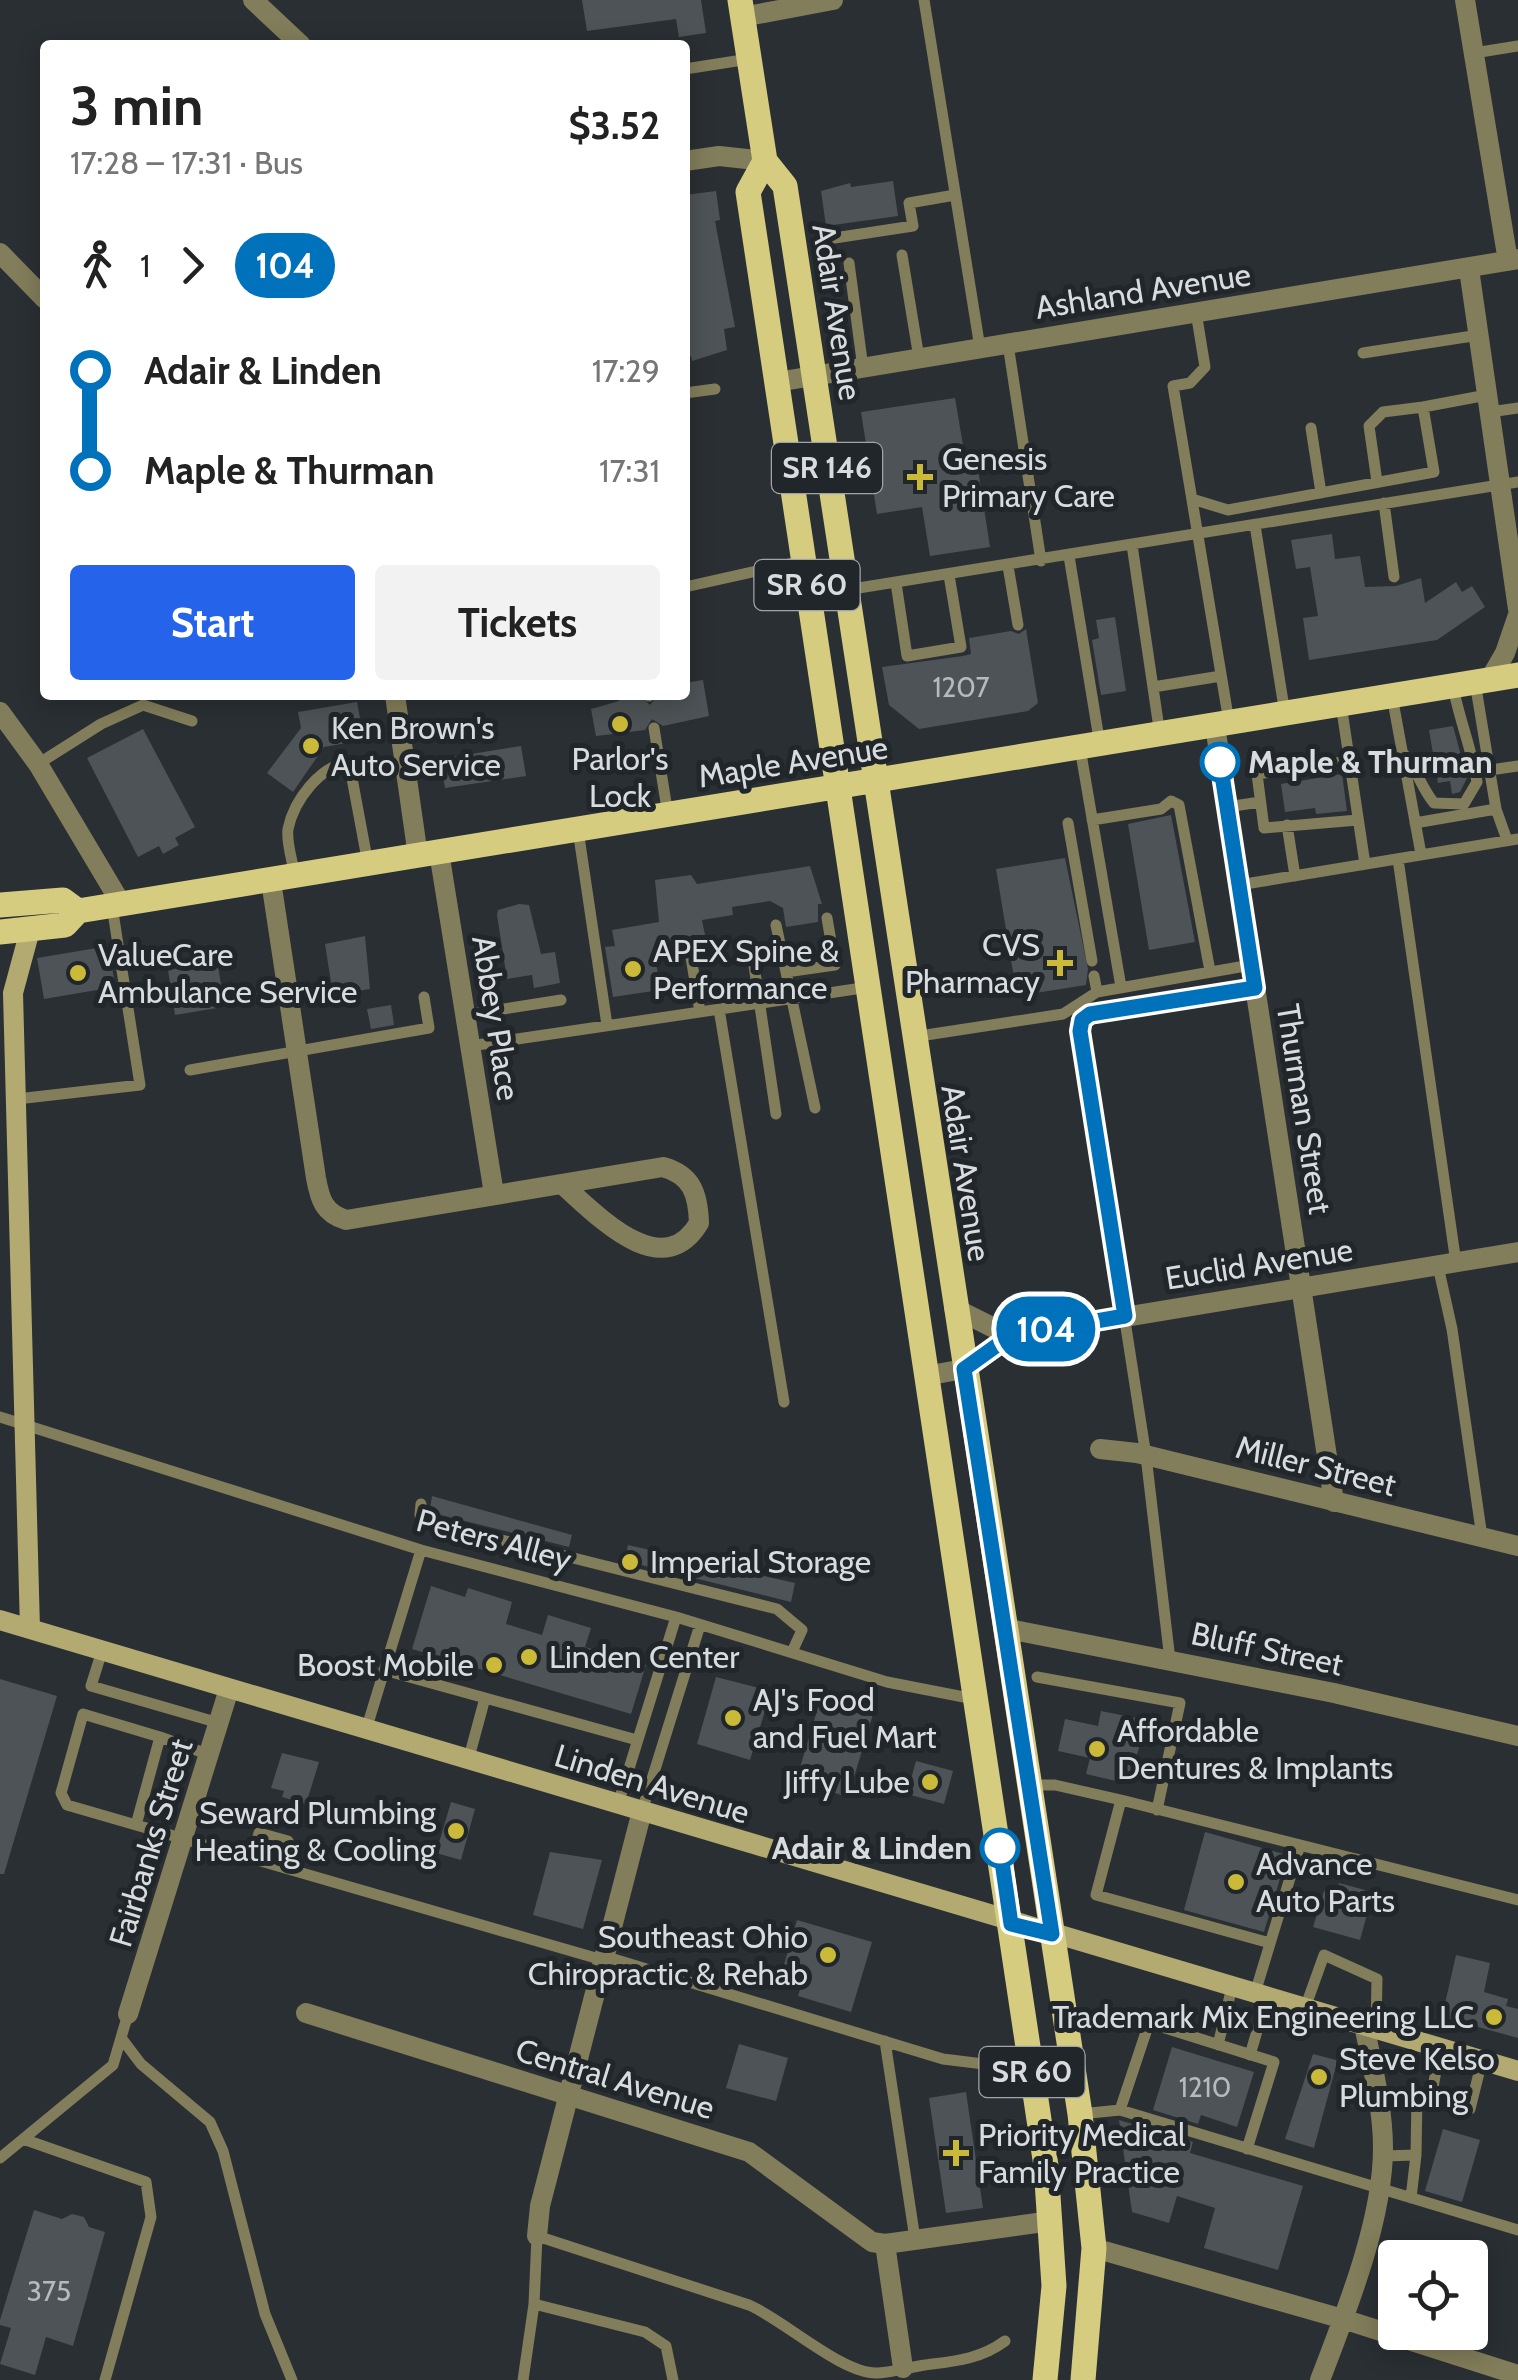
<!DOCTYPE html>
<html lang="en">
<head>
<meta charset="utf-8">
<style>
  :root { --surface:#fff; --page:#f2f2f2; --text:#222; --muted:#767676; --accent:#2563eb }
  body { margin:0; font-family:Cabin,sans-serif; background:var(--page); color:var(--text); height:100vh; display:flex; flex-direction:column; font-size:38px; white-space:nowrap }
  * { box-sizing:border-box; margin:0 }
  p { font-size:32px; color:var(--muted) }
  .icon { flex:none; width:55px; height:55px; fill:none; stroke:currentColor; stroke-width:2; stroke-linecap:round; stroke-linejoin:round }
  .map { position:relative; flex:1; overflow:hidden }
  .panel { position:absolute; left:40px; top:40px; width:650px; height:660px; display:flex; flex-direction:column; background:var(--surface); border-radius:10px; box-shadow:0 5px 25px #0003 }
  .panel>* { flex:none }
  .badge { padding:0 20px; border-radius:32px; font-size:35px; line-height:65px }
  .tools { position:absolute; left:1378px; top:2240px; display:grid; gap:20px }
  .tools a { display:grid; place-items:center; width:110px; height:110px; border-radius:10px; background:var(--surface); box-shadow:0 5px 25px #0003; font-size:50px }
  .map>.badge { position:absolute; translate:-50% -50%; box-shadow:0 0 0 5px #fff }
  .legs { display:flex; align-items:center; gap:15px; height:110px; padding:0 30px; font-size:32px }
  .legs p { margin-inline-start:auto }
  .headline { display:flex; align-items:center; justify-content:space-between; height:170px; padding:0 30px }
  h1 { font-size:55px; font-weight:700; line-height:75px }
  .primary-button { display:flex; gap:20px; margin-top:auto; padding:20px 30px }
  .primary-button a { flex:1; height:115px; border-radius:10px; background:var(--accent); color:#fff; font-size:40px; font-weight:700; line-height:115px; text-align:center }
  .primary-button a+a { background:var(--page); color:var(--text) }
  ul { padding:0 30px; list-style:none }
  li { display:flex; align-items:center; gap:35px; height:100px; font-size:38px }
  li i { display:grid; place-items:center; width:15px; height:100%; margin:0 12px; background:currentColor }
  li i::after { content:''; width:25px; height:25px; margin:-12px; border:8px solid; border-radius:50%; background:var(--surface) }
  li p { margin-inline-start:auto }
  li:first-child i { background:linear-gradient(#0000 50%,currentColor 0) }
  li:last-child i { background:linear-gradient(currentColor 50%,#0000 0) }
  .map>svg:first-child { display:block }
  .building { fill:#4d5356 }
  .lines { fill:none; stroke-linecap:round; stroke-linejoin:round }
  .lane { stroke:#827d5a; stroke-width:11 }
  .street { stroke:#827d5a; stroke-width:20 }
  .secondary { stroke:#b2aa70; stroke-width:20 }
  .primary { stroke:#d6cc80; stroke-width:25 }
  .line-1-casing { stroke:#fff; stroke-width:22 }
  .line-1 { stroke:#0072bc; stroke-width:15 }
  .poi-dot { fill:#cbba39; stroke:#202629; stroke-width:4 }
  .stop-1-dot { fill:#fff; stroke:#0072bc; stroke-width:5 }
  .labels { text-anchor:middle; stroke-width:10; stroke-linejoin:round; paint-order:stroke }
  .number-label { font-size:28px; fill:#b6babc }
  .shield { fill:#202629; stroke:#a2a5a8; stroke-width:2.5 }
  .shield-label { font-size:30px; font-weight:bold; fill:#d9dcde }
  .street-label { font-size:32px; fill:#d9dcde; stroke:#202629 }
  .poi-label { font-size:32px; fill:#d9dcde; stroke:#202629; text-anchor:start }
  .stop-label { font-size:32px; font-weight:bold; fill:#d9dcde; stroke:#202629; text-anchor:start }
</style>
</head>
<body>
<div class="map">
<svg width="1518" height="2380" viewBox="0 0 1518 2380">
  <rect width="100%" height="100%" fill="#2a2f33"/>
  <!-- building -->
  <path class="building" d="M582,0H701L706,33L679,37L676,19L587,31Z
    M893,181L898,216L826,226L821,191L850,183L851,187Z
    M716,191L720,220L715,221L735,327L724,329L727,350L692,361L691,356L685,357V195Z
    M955,398L964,451L975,450L990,547L930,556L922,507L877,514L861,412Z
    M1332,534L1335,559L1360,556L1365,587L1396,586L1421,578L1425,603L1456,582L1462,592L1472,586L1485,607L1437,640L1309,660L1303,618L1318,616L1310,567L1296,569L1291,540Z
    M1115,617L1126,691L1101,695L1092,640L1099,638L1096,620Z
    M1026,629L1038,703L1028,711L919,729L889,705L882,667L963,656L971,654L969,638L1011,631L1019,634Z
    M703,680L709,716L663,726L652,719L645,730L596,736L591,709L619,701V695H640L650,705L658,695H685V683Z
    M357,702L364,740L324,747L293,792L267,773L301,728L298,712Z
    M1453,726L1467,778L1460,792L1452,794L1450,781L1438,783L1429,730Z
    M143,729L195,827L175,838L179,845L163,854L159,846L138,857L87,758Z
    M521,746L526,776L445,788L440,759Z
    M1342,774L1347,811L1316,814L1315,808L1285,812L1281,784Z
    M1171,815L1195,942L1149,950L1128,824Z
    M1065,858L1088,969L1086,985L1017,996L996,869Z
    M810,866L822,904H818V922L786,927L783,908L770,901L732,907L733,915L702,920L706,940L654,948L660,990L613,997L605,947L615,946L612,930L659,922L655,880L691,875L697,884Z
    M519,904L529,905L541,954L555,952L560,983L534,988L532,975L507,979L497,915L498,910Z
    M365,936L370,989L333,995L325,944Z
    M109,946L115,987L44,999L37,958Z
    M210,963V967L218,966L222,990L215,991L217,1008L175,1015L168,970Z
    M391,1005L394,1025L371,1029L367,1009Z
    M432,1496L572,1535L569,1547L441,1515L430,1509Z
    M628,1545L795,1583L791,1602L625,1561Z
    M431,1586L465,1597L468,1588L512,1602L506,1624L542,1635L548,1615L591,1628L585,1647L646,1665L631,1714L412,1649Z
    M716,1677L771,1691L750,1760L697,1744Z
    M0,1679L57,1696L4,1874H0Z
    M822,1694L874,1711L848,1797L796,1781Z
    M1101,1711L1141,1719L1139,1728L1144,1729L1129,1784L1086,1774L1090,1758L1058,1751L1065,1719L1098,1726Z
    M282,1753L319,1762L306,1804L282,1797L284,1791L271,1788Z
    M916,1761L953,1771L944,1804L907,1794Z
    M451,1802L475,1809L461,1860L436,1853Z
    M1205,1832L1287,1855L1264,1932L1184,1910Z
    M550,1852L602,1860L583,1929L533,1915Z
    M1339,1883L1365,1890L1359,1908L1368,1911L1360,1940L1313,1927L1324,1891L1335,1895Z
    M797,1920L872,1942L851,2012L798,1996L805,1974L783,1968Z
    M1456,1955L1490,1963L1484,1992L1508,1999L1506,2006L1518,2009V2038L1442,2017Z
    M739,2044L788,2058L776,2101L726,2088Z
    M1172,2047L1254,2072L1237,2127L1201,2115L1198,2124L1153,2110Z
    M1313,2054L1336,2060V2066L1314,2148L1285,2139Z
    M966,2092L983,2208L946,2213L929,2098Z
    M1119,2120L1193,2142L1190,2153L1303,2186L1278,2270L1204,2248L1215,2208L1177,2196L1169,2223L1132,2212Z
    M1443,2129L1480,2140L1462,2202L1425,2191Z
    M34,2210L62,2219L72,2214L84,2217L89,2227L105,2232L73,2346L46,2337L35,2375L0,2364L11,2328L0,2325V2320Z"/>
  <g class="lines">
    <!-- lane -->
    <path class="lane" d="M924,0L980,348
      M1474,53L1518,46
      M685,69L749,59
      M828,239L913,226L909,203L955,195
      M902,255L919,358
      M849,263L863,368
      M1196,312L1205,367L1190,383L1173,386L1229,722
      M1008,344L1041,561
      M1363,353L1479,335
      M685,393L715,389
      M1490,412L1518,408
      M1311,428L1321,493
      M1377,482L1369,426L1383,412L1423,407
      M1192,499L1228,510L1434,472L1423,407L1487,395
      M1384,503L1394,577
      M1255,525L1285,714
      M1132,545L1160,735
      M1069,556L1100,745
      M1008,566L1018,625
      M896,583L907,656L961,647L949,575
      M685,587L802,561
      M846,590L1518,482
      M1475,682L1496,809L1507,840
      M1153,687L1221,676
      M649,695V696
      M1392,696L1421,854
      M1341,704L1365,864
      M654,728L668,815
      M1080,748L1121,987
      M1402,752C1417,768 1420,786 1434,803L1464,804L1477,782C1471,746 1459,719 1453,686
      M1350,761L1257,774L1264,828L1358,820
      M38,764L101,724L143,705L192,721
      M1490,770L1518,766
      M1227,807L1260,802
      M1092,820L1161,809L1171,801L1179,805L1210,971
      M1068,823L1092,961
      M1415,823L1496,809
      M1287,825L1295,876
      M578,830L607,1025
      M1398,859L1456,1263
      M295,877C293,862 286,843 288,829C294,800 320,766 349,762L368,864
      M1239,885L1518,839
      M776,925L815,1108
      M690,951L700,1012
      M753,959L776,1114
      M786,972L835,965L827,918
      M1094,976L1097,992
      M719,1009L784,1402
      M465,1015L561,1000
      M913,1037L1063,1014L1097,992L1251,965
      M470,1046L869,987
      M190,1070L429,1028L424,997
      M17,1099L140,1085L112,906
      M1438,1266L1452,1329L1482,1537
      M0,1417L421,1550L676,1617L887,1682L974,1699
      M421,1504L420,1515L438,1524L777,1609L802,1630L792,1652
      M102,1651L91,1686L219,1723
      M1170,1660L1146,1456L1080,1031L1082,1020L1107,1010L1255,989
      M384,1670L637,1740
      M1037,1677L1180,1703L1157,1810
      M83,1714L160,1737L136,1825L67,1805L61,1793Z
      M366,1730L421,1550
      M160,1737L210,1755
      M468,1761L485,1698
      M1031,1785H1055L1121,1800L1518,1900
      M1121,1800L1096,1895L1270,1943
      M618,1804L676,1617
      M642,1811L700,1625
      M136,1825L606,1961
      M253,1855L259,1833L288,1841
      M607,1957L943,2059L1032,2070
      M1255,1993L1300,1845
      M1305,2008L1324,1955L1377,1979L1376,2028
      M122,2039L141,2064L210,2122L223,2151L265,2314L292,2380
      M885,2041L915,2239
      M1218,2045L1232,1987
      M1250,2055L1267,1997
      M1431,2099L1440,2048
      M1120,2110L1149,2023L1274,2062L1247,2149
      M1080,2114L1120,2110L1518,2230
      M23,2139L146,2182L151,2217L105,2380
      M1383,2156L1416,2155L1417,2095L1470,2109L1482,2061
      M0,2158L113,2065L128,2014
      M1411,2198L1416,2155
      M534,2304L645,2332L666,2346L673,2380
      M523,2380L534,2304L537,2236L749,2305C784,2320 843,2375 878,2373C895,2372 914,2366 932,2364C958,2361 982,2358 1005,2341"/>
    <!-- street -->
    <path class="street" d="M253,0L301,45
      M1465,0L1508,261
      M742,17L833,0
      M685,161L719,156L765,161
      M0,253L45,299
      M1469,269L1518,609
      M777,382L1518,259
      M1490,679L1505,653L1518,615
      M395,695L418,856
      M0,712L38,764L122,905
      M1215,726L1334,1502
      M439,852L494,1194
      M271,881L316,1178C320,1200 324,1213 346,1220L663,1167C692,1175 698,1194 699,1223C662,1285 597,1215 562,1184
      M954,1308L1010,1336
      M925,1376L964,1369L1010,1336L1518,1252
      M1100,1449L1137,1453L1518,1546
      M1003,1628L1334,1693L1518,1736
      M306,2013L749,2152L872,2242L885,2244L1051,2221
      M128,2014L229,1689
      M537,2236L540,2206L642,1811
      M885,2244L903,2368
      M1094,2248L1343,2319L1518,2375
      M1320,2380C1346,2312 1383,2221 1383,2148C1383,2107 1372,2065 1364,2025"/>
    <!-- secondary -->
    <path class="secondary" d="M0,1620L1518,2071
      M30,1629L13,993L30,930"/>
    <!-- primary -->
    <path class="primary" d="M740,0L765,161L785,186L1080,2114L1094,2248L1083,2380
      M765,161L748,192L1046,2166L1054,2286L1045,2380
      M0,905L63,900L78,911
      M78,911L1518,675
      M0,932L65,925L78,911"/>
  </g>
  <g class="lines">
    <defs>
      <path id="line-1" d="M1000,1848L1011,1924L1052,1934L964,1369L1010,1336L1125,1316L1080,1031L1082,1020L1090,1014L1255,988L1220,762"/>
    </defs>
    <!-- line-1 casing -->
    <use href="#line-1" class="line-1-casing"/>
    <!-- line-1 -->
    <use href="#line-1" class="line-1"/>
  </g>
  <!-- markers -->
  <g class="poi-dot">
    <path d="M915 462h10v10h10v10h-10v10h-10v-10h-10v-10h10z"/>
    <circle cx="620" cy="724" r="10"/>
    <circle cx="311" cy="746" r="10"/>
    <path d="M1055 948h10v10h10v10h-10v10h-10v-10h-10v-10h10z"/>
    <circle cx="633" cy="969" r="10"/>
    <circle cx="78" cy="973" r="10"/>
    <circle cx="630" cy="1562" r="10"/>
    <circle cx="529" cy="1657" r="10"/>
    <circle cx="494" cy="1665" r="10"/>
    <circle cx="733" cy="1718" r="10"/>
    <circle cx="1097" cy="1749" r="10"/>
    <circle cx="930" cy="1782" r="10"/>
    <circle cx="456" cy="1831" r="10"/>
    <circle cx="1236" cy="1882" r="10"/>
    <circle cx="828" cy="1955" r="10"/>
    <circle cx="1494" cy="2017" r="10"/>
    <circle cx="1319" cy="2077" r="10"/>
    <path d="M951 2138h10v10h10v10h-10v10h-10v-10h-10v-10h10z"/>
  </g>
  <g class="stop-1-dot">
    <circle cx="1220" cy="762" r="18"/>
    <circle cx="1000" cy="1848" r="18"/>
  </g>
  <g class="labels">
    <!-- number labels -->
    <g class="number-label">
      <text x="961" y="697">1207</text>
      <text x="1205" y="2097">1210</text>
      <text x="49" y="2301">375</text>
    </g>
    <!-- shield labels -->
    <g class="shield">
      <rect x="772" y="443" width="110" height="50" rx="8"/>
      <rect x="754.5" y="560" width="105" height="50" rx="8"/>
      <rect x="979.5" y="2047" width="105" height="50" rx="8"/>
    </g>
    <g class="shield-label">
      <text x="827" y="478">SR 146</text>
      <text x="807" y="595">SR 60</text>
      <text x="1032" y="2082">SR 60</text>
    </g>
    <!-- street labels -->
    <g class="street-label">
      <text transform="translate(1143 291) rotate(-9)" y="11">Ashland Avenue</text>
      <text transform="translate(837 312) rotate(81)" y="11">Adair Avenue</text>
      <text transform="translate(793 762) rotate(-9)" y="11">Maple Avenue</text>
      <text transform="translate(496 1018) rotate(81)" y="11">Abbey Place</text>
      <text transform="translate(1304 1109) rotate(81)" y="11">Thurman Street</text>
      <text transform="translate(966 1173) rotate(81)" y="11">Adair Avenue</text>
      <text transform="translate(1259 1264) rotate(-9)" y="11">Euclid Avenue</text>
      <text transform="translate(1316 1466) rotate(14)" y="11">Miller Street</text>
      <text transform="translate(494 1540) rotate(15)" y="11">Peters Alley</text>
      <text transform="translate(1267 1649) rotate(12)" y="11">Bluff Street</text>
      <text transform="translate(652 1784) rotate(17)" y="11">Linden Avenue</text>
      <text transform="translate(151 1843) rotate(-73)" y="11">Fairbanks Street</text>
      <text transform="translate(615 2079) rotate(17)" y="11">Central Avenue</text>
    </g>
    <!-- poi labels -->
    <g class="poi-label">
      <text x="942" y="470">Genesis<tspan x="942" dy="37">Primary Care</tspan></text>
      <text x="331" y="739">Ken Brown's<tspan x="331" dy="37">Auto Service</tspan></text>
      <text x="620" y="770" text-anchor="middle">Parlor's<tspan x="620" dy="37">Lock</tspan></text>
      <text x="1040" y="956" text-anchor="end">CVS<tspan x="1040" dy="37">Pharmacy</tspan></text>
      <text x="653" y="962">APEX Spine &amp;<tspan x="653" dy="37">Performance</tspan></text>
      <text x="98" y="966">ValueCare<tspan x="98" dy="37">Ambulance Service</tspan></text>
      <text x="650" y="1573">Imperial Storage</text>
      <text x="549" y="1668">Linden Center</text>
      <text x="474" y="1676" text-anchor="end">Boost Mobile</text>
      <text x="753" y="1711">AJ's Food<tspan x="753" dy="37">and Fuel Mart</tspan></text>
      <text x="1117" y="1742">Affordable<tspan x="1117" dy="37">Dentures &amp; Implants</tspan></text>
      <text x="910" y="1793" text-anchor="end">Jiffy Lube</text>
      <text x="436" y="1824" text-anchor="end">Seward Plumbing<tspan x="436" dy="37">Heating &amp; Cooling</tspan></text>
      <text x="1256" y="1875">Advance<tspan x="1256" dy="37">Auto Parts</tspan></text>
      <text x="808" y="1948" text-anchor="end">Southeast Ohio<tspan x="808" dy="37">Chiropractic &amp; Rehab</tspan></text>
      <text x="1474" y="2028" text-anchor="end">Trademark Mix Engineering LLC</text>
      <text x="1339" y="2070">Steve Kelso<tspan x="1339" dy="37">Plumbing</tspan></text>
      <text x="978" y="2146">Priority Medical<tspan x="978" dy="37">Family Practice</tspan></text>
    </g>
    <!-- stop labels -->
    <g class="stop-label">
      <text x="1248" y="773">Maple &amp; Thurman</text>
      <text x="972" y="1859" text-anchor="end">Adair &amp; Linden</text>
    </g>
  </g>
</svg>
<div class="tools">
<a><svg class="icon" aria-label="locate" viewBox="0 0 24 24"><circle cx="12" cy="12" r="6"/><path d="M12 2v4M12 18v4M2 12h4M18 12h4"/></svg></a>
</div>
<b class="badge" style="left:1046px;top:1329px;background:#0072bc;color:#fff">104</b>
<section class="panel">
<div class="headline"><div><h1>3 min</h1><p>17:28 – 17:31 · Bus</p></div><b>$3.52</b></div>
<div class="legs"><svg class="icon" aria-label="walk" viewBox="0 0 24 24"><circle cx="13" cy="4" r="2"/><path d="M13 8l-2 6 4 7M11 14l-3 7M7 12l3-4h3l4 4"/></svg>1<svg class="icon" aria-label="forward" viewBox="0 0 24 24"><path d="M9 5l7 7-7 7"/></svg><b class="badge" style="background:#0072bc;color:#fff">104</b></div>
<ul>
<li><i style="color:#0072bc"></i><b>Adair &amp; Linden</b><p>17:29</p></li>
<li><i style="color:#0072bc"></i><b>Maple &amp; Thurman</b><p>17:31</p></li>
</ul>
<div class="primary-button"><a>Start</a><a>Tickets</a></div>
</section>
</div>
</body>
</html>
